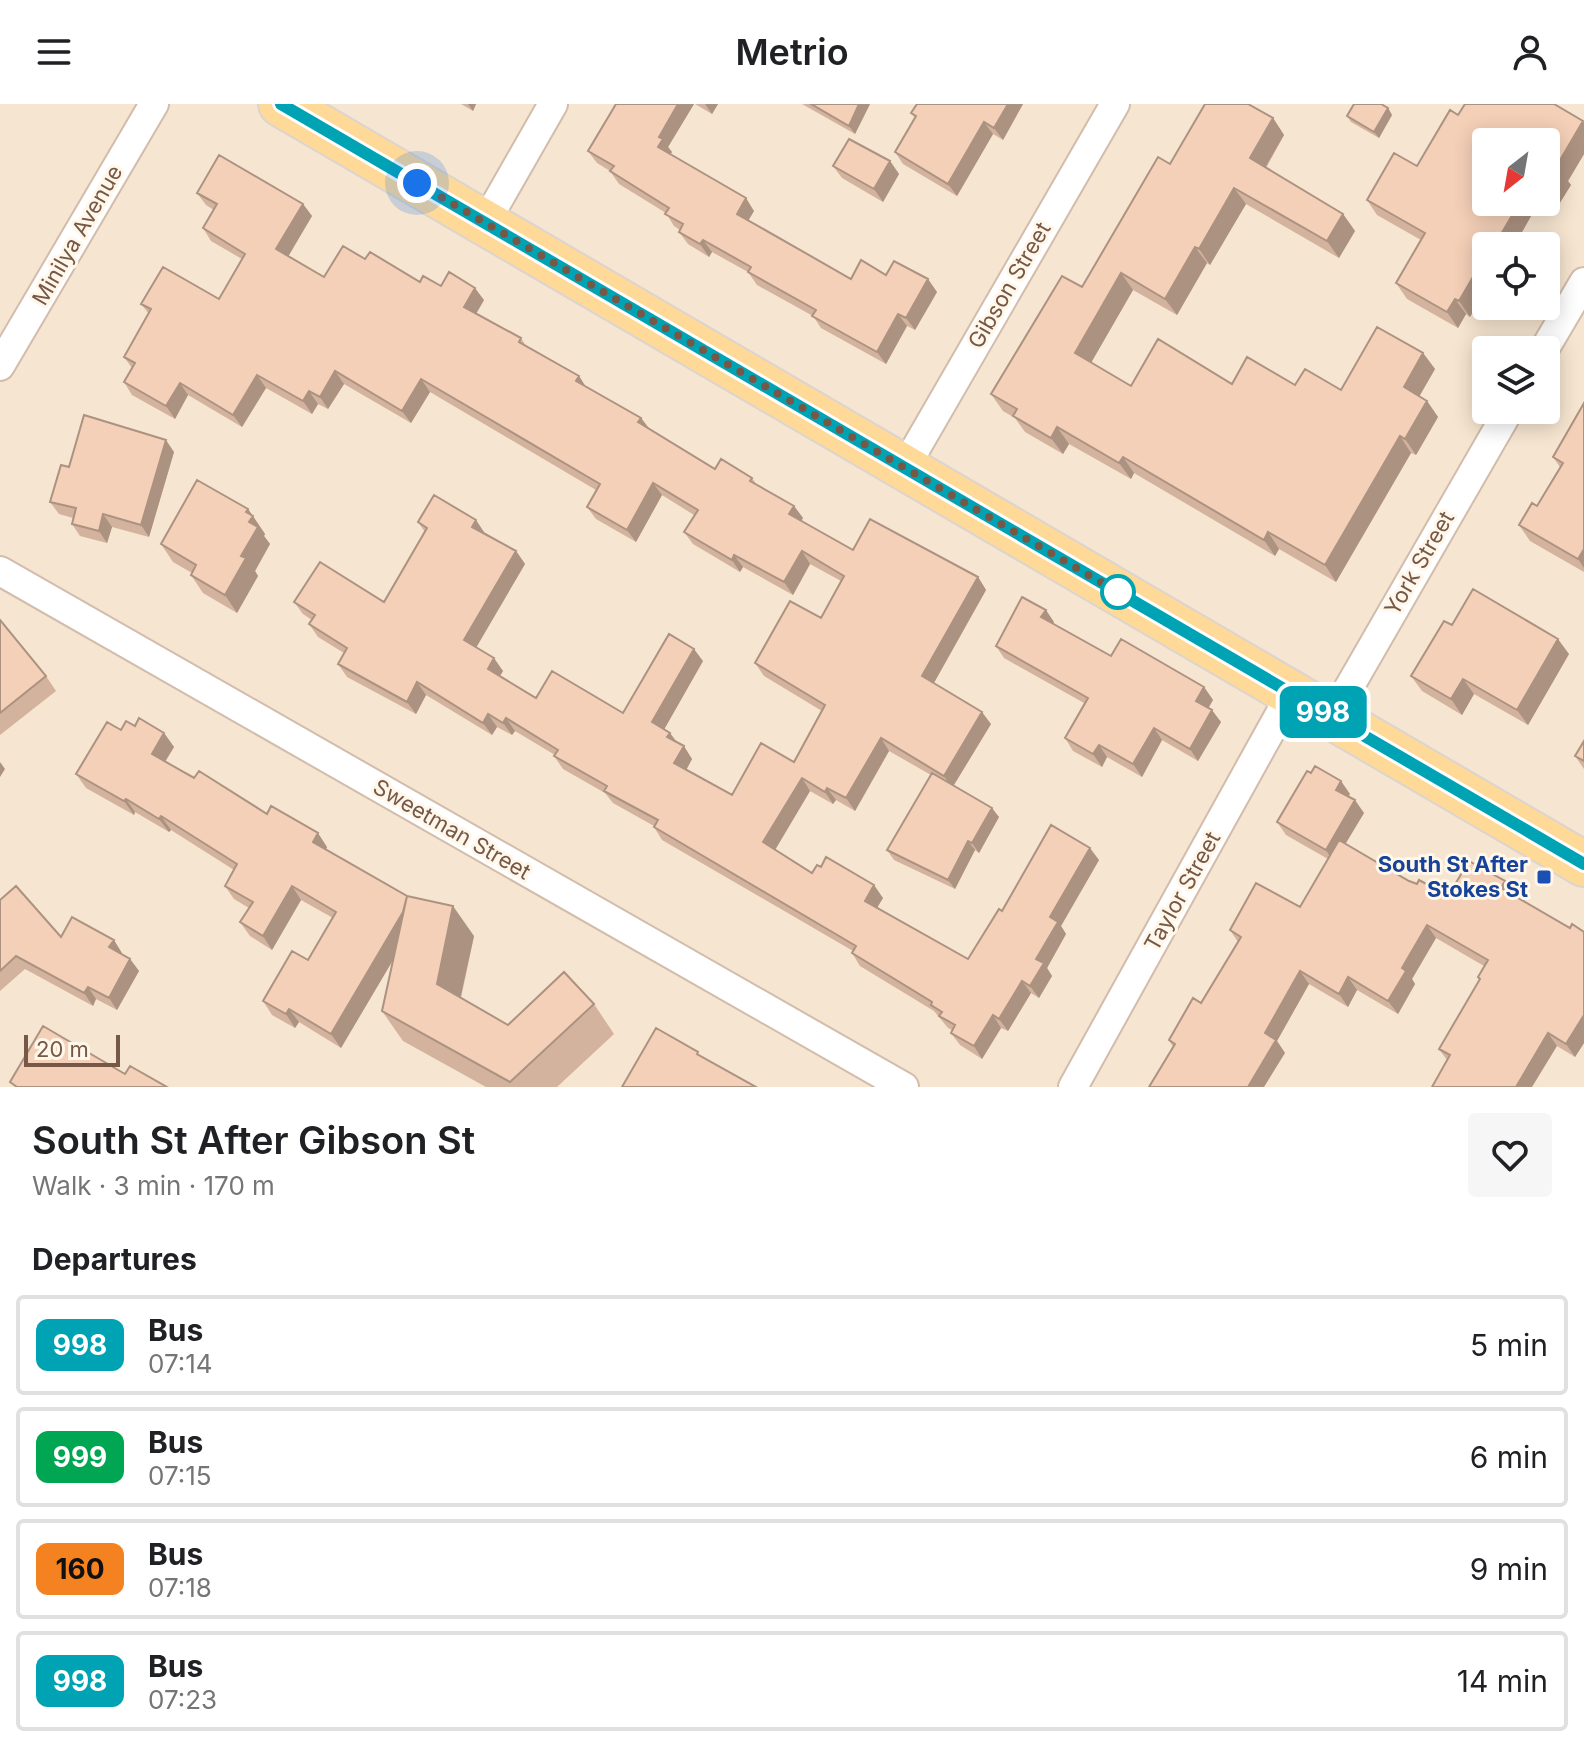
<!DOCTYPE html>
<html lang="en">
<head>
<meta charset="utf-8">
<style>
  :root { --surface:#fff; --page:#f6f6f6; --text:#202124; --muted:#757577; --line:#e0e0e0 }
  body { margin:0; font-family:Inter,sans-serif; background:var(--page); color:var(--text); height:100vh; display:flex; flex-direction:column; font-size:30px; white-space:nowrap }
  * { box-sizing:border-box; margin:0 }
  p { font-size:26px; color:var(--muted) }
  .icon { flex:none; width:44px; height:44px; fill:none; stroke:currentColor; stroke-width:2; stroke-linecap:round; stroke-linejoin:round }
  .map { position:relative; height:983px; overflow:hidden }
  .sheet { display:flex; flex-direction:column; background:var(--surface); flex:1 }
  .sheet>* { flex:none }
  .badge { padding:0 16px; border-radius:12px; font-size:28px; line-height:52px }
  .needle { width:52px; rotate:211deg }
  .controls { position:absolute; left:1472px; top:24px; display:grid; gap:16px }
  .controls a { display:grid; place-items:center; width:88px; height:88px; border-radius:8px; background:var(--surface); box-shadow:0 4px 20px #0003; font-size:40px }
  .scale { position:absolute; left:24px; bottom:20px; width:96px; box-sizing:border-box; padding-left:8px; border:4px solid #775847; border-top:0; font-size:22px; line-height:28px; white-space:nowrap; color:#775847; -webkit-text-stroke:6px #fff7ea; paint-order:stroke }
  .you { position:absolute; width:40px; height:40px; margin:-20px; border:6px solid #fff; border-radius:50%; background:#1a73e8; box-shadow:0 0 0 12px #1a73e833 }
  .map>.badge { position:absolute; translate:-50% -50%; box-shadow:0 0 0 4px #fff }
  h2 { padding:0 32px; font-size:30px; line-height:72px }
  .round { display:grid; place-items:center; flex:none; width:84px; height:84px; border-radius:8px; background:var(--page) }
  .overview { display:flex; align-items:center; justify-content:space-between; height:136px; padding:0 32px }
  h1 { font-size:38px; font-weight:600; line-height:60px }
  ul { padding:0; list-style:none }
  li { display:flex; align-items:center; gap:24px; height:100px; margin:0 16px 12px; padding:0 16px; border:4px solid var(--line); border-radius:8px }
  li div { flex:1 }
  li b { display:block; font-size:30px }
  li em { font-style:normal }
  li .badge { min-width:88px; font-weight:700; text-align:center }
  header { display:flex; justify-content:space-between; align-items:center; height:104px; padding:0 32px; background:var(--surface); font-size:36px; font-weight:600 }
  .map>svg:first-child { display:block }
  .residential { fill:#f6e5d0; fill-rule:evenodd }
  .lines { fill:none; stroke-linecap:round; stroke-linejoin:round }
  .street-casing { stroke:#d2bcab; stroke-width:32 }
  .primary-casing { stroke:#dcd4cf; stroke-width:48 }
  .street { stroke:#fff; stroke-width:28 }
  .primary { stroke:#ffd998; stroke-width:44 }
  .wall { fill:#d3b39e }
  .shaded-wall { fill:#ac9281 }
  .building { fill:#f5d0b8; stroke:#ac9281; stroke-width:2 }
  .line-casing { stroke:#fff; stroke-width:18 }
  .line { stroke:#00a3b4; stroke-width:12 }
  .walk { stroke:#775847; stroke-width:8; stroke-dasharray:0 14.4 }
  .stop-dot { fill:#fff; stroke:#00a3b4; stroke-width:4 }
  .transit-dot { fill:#1a4fb4; stroke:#fff7ea; stroke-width:3 }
  .labels { text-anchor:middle; stroke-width:6; stroke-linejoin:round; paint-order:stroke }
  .street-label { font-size:22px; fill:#775847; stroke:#fff7ea }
  .transit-label { font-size:22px; font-weight:bold; fill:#164399; stroke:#fff7ea; text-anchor:end }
</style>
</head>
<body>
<header><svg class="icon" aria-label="menu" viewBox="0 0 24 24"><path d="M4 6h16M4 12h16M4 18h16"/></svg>Metrio<svg class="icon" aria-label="person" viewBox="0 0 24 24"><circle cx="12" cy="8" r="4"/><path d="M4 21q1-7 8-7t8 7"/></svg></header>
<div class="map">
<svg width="1584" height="983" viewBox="0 0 1584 983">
  <rect width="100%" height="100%" fill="#fef3e2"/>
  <!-- residential -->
  <path class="residential" d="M0,0H1584V983H0ZM1486,38H1546V98H1486ZM1486,142H1546V202H1486ZM1486,246H1546V306H1486Z"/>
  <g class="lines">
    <defs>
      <path id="street" d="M485,119L553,0
        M1544,246L1584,178
        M0,262L154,0
        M905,363L1115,0
        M0,467L904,983
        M1332,613L1509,306
        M1073,983L1291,590"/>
      <path id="primary" d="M281,0L1584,760"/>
    </defs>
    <!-- street casing -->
    <use href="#street" class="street-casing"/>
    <!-- primary casing -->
    <use href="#primary" class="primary-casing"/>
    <!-- street -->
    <use href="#street" class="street"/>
    <!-- primary -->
    <use href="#primary" class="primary"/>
  </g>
  <!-- wall -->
  <path class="wall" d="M461,0H476L473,7Z
    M616,0H694L668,43L672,48L670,50L754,107L748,117L851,175L886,171L937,188L915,226L907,222L886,260L821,224L813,212L757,181L748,168L712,148L709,153L688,140L679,128L680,126L674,122L666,109L619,80L610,67L597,59L588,47Z
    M695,0H718L712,10Z
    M802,0H870L855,30Z
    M917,0H1023L1003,36L993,30L957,92L903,60L895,48L915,14L911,9Z
    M1388,4L1392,11L1379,34L1351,18L1347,12Z
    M1458,11L1584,19V50L1568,77L1571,81L1556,105L1543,98H1546V38H1486L1539,98L1514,142H1486V186L1470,213L1466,210L1458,224L1407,195L1396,179L1421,136L1377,111L1367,96L1417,62Z
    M1273,14L1284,31L1266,64L1343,110L1355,127L1339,154L1246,100L1210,161L1207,159L1177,211L1133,186L1091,258L1131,282L1232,280L1295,281L1341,286L1423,249L1435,265L1419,292L1427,297L1438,313L1416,351L1411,349L1336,478L1279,445L1275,452L1134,369L1131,375L1069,340L1063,350L1025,328L1015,314L1003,307L991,290L1082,183L1170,60Z
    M890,57L899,70L883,98L842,74L833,62Z
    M197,89L303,100L312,112L288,152L324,173L365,155L420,178L441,182L484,196L476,210L521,234L526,242L579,272L586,283L641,314L649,324L715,365L752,374L757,381L794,402L803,414L801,416L853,446L978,473L986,486L934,579L991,620L954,681L999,713L979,749L975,746L955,785L894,756L887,746L931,671L889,647L855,707L836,696L833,700L810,687L775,746L812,769L883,794L877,803L968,855L1002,807L1099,756L1061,822L1066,830L1047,864L1052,872L1039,894L1031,889L1008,927L1001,924L982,955L960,941L951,929L952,926L948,924L934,907L860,862L852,849L853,847L662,736L654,723V722L613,699L605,689L563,665L554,652L555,651L515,627L512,631L497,623L492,631L426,591L416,610L347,573L338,560L344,549L318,533L309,520L312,516L303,510L294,498H384L425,428L418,418L484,428L516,447L525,460L476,543L503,567L500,572L536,594L623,609L703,557L664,625L692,655L686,666L732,691L794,658L822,607L764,572L755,559L821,514L841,477L810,460L793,491L743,463L740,468L693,440L684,428L694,411L662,391L636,438L596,415L587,403L596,386L430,288L411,319L344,280L328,305L318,300L312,310L266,284L242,323L188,291L175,315L132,291L124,278L132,264L124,253L149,210L141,200L219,195L242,155L211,137L203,124L214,106L206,101Z
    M1584,299V468L1530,437L1519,421L1537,402L1560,363L1553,353Z
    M174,348L149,433L112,423L107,439L80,432L72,420L73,414L59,410L50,398L69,363Z
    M248,405L265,430L264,432L270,440L255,467L258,472L237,509L203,489L191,471L192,469L173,458L161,440Z
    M0,516L46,572L56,587L0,631Z
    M1054,518L1053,520L1111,552L1204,583L1213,596L1208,604L1221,618L1198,657L1162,636L1142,673L1107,653L1102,663L1073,647L1065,634L1084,599L1004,554L996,542Z
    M1452,521L1569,550L1528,621L1474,590L1462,611L1422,587L1411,572Z
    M135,622L164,629L174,643L165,657L327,743L326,746L474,832L461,894L508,921L594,900L614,930L557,983H486L403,937L382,907L393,855L341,944L299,918L295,924L272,911L263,897L308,856L333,814L301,796L272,846L250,832L240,818L249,804L234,795L225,782L234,766L171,726L169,728L135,708L134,711L86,684L76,670L121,626Z
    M1584,637V665L1575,652Z
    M1350,690L1348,692L1364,709L1345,740L1409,777L1448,792L1505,777L1514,790V791L1570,824L1584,828V939L1575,953L1557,942L1447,956L1439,945L1479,876L1478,873L1484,862L1436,834L1412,875L1415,880L1398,910L1357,886L1348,903L1309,880L1277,937L1285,949L1173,943L1169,936L1201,899L1238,838L1230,826L1300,803L1328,755L1286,731L1277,718Z
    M0,796L61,833L122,849L121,850L130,855L139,867L117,906L96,895L93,902L25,865L0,887Z"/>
  <!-- shaded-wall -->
  <path class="shaded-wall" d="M468,0H476L473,7Z
    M678,0H694L668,43L672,48L667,56L658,43L659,33Z
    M705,0H718L712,10Z
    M859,0H870L855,30L849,22Z
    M1008,0H1023L1003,36L994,24Z
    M1388,4L1392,11L1379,34L1374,28Z
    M1273,14L1284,31L1261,71L1250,54Z
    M1583,17L1584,19V50L1568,77L1571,81L1556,105L1546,89L1556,63Z
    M984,18L993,30L957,92L948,80Z
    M890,57L899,70L883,98L874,85Z
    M1234,84L1246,100L1210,161L1199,145Z
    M746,94L754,107L745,122L737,110Z
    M1520,98H1539L1514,142H1494Z
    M303,100L312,112L285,158L276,145Z
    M1343,110L1355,127L1339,154L1327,137Z
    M703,136L712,148L709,153L700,140Z
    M1195,143L1207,159L1177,211L1165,195Z
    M1480,161L1486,169V186L1470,213L1459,197Z
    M1121,169L1133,186L1087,266L1075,249Z
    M928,175L937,188L915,226L906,214Z
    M475,184L484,196L473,215L464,203Z
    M1455,195L1466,210L1458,224L1447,208Z
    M898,210L907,222L886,260L877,248Z
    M1423,249L1435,265L1415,300L1404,283Z
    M335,267L344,280L328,305L320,293Z
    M257,271L266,284L242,323L233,311Z
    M579,272L587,285L576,277Z
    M421,275L430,288L411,319L402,307Z
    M180,279L188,291L175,315L166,302Z
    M309,287L318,300L312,310L303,297Z
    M1427,297L1438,313L1416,351L1405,335Z
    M641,314L650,326L638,318Z
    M1057,323L1069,340L1063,350L1051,334Z
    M1400,332L1411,349L1336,478L1325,461Z
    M166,336L174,348L149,433L141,421Z
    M1123,353L1134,369L1131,375L1119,359Z
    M653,379L662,391L636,438L627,426Z
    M794,402L803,414L798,422L789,410Z
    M248,405L265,430L264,432L270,440L255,467L258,472L237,509L225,491L241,452L246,408Z
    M103,410L112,423L107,439L99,427Z
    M476,416L484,428L481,435L472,423Z
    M1268,428L1279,445L1275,452L1264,436Z
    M1584,445V464L1578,455Z
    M516,447L525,460L473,549L464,536Z
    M802,447L810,460L793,491L784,478Z
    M734,451L743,463L740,468L732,456Z
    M978,473L986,486L931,584L922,572Z
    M1046,506L1054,518L1050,526L1041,513Z
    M1558,535L1569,550L1528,621L1517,606Z
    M694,545L703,557L661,631L652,618Z
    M494,554L503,567L496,578L488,565Z
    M1463,575L1474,590L1462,611L1451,595Z
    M417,578L426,591L416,610L407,598Z
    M1204,583L1213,596L1205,610L1196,597Z
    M1212,606L1221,618L1198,657L1190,645Z
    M982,608L991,620L952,684L944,672Z
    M488,610L497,623L492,631L483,619Z
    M506,614L515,627L512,631L503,619Z
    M1154,624L1162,636L1142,673L1133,660Z
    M164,629L174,643L162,663L152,650Z
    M670,629L679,641L667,633Z
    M881,634L889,647L855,707L846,694Z
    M1099,641L1107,653L1102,663L1093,650Z
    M684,642L692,655L683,672L674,659Z
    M0,658L5,665L0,673Z
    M802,674L810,687L772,751L763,738Z
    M1341,677L1350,690L1345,698L1336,686Z
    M827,684L836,696L833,700L825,688Z
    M126,695L135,708L134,711L124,697Z
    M1355,696L1364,709L1334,759L1326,746Z
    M992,704L999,713L979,749L972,739Z
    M161,712L171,726L169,728L159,715Z
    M318,729L327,743L322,752L313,738Z
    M968,737L975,746L955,785L948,776Z
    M1090,744L1099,756L1061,822L1066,830L1047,864L1052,872L1039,894L1030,882L1036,855L1050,813Z
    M1505,777L1514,790L1510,797L1501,784Z
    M874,781L883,794L874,809L865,797Z
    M292,782L301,796L272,846L263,832Z
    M411,795L421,809L341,944L331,930Z
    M453,802L474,832L457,909L437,880Z
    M1427,821L1436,834L1412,875L1415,880L1398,910L1388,897L1402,864Z
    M114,836L122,849L118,856L109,843Z
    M130,855L139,867L117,906L109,894Z
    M1300,867L1309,880L1277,937L1285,949L1264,983H1248L1265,929Z
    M1348,873L1357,886L1348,903L1339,890Z
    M1022,877L1031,889L1008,927L999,915Z
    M88,883L96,895L93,902L84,889Z
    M289,905L299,918L295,924L286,910Z
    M993,911L1001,924L982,955L974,942Z
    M1584,911V939L1575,953L1566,940Z
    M1548,929L1557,942L1532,983H1516Z"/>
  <!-- building -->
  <path class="building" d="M616,0H678L659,33L663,35L658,43L746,94L737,110L851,175L861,156L886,171L894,157L928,175L906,214L898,210L877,248L812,212L816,206L748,168L751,163L703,136L700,140L679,128L683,120L665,110L669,104L610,67L614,62L588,47Z
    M811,0H859L849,22Z
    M917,0H1008L994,24L984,18L948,80L895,48L916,12L911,9Z
    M1205,0H1248L1273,14L1250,54L1343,110L1327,137L1234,84L1199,145L1195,143L1165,195L1121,169L1075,249L1131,282L1158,235L1232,280L1247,253L1295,281L1305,265L1341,286L1377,223L1423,249L1404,283L1427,297L1405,335L1400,332L1325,461L1268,428L1264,436L1123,353L1119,359L1057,323L1051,334L1013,312L1017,305L991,290L1062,172L1082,183L1158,53L1170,60Z
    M1354,0H1381L1388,4L1374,28L1347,12Z
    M1465,0H1554L1583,17L1556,63L1560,65L1546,89V38H1486V98H1520L1494,142H1486V156L1483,162L1480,161L1459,197L1455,195L1447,208L1396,179L1425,129L1367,96L1394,49L1417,62L1450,6L1458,11Z
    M849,35L890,57L874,85L833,62Z
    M219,51L303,100L276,145L324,173L343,142L365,155L370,148L420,178L423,172L441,182L449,168L475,184L464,203L521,234L519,238L579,272L576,277L641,314L638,318L715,365L721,355L752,374L750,377L794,402L789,410L853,446L870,415L978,473L922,572L982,608L944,672L881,634L846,694L827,684L825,688L802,674L763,738L812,769L817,761L821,763L826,753L874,781L865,797L968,855L999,805L1002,807L1051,721L1090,744L1050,813L1058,818L1036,855L1044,859L1030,882L1022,877L999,915L993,911L974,942L951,929L955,921L939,912L942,908L931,901L932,898L852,849L856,842L654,723L658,716L604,687L607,682L554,652L558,646L506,614L503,619L488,610L483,619L417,578L407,598L338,560L347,544L309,520L315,511L294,498L320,458L384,498L427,424L418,418L434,391L476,416L472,423L516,447L464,536L494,554L488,565L536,594L552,567L623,609L669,530L694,545L652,618L670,629L667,633L684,642L674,659L732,691L761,639L794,658L825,601L755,559L790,497L821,514L844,472L802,447L784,478L734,451L732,456L684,428L698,406L653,379L627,426L587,403L600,380L421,275L402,307L335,267L320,293L309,287L303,297L257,271L233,311L180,279L166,302L124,278L135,259L124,253L151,205L141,200L163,163L219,195L245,150L203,124L217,100L197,89Z
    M1584,299V445L1578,455L1519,421L1532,399L1537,402L1563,359L1553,353Z
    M84,311L166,336L141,421L103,410L99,427L72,420L76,404L50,398L61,361L69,363Z
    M197,376L248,405L246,408L253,412L249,418L258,423L241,452L246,454L225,491L191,471L196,461L161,440Z
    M1473,485L1558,535L1517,606L1463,575L1451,595L1411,572L1444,517L1452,521Z
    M1022,493L1046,506L1041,513L1111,552L1121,535L1204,583L1196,597L1212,606L1190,645L1154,624L1133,660L1099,641L1093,650L1065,634L1088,594L996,542Z
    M0,516L46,572L0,609Z
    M139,614L164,629L152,650L194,674L199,667L267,710L271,702L318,729L313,738L407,792L403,808L331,930L289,905L286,910L263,897L292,847L308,856L336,808L292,782L263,832L240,818L253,798L225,782L237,760L161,712L159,715L126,695L124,697L76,670L107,618L121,626L126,617L135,622Z
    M1584,637V657L1575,652Z
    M1315,662L1341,677L1336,686L1355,696L1326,746L1277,718L1307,667L1311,669Z
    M932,669L992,704L972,739L968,737L948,776L887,746Z
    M1339,736L1409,777L1417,780L1419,776L1448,792L1469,757L1505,777L1501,784L1570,824L1572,820L1584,828V911L1566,940L1548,929L1516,983H1432L1450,951L1439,945L1480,875L1478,873L1488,856L1427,821L1402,864L1406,867L1388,897L1348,873L1339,890L1300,867L1265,929L1276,936L1248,983H1149L1175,940L1169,936L1193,894L1201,899L1241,833L1230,826L1256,779L1300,803Z
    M16,782L61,833L72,813L114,836L109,843L130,855L109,894L88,883L84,889L16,852L0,867V796Z
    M407,792L453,802L437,880L508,921L564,868L594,900L510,978L382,907Z
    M43,922L125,970L130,962L167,983H17L10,978Z
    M656,924L698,948L697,950L756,983H622Z"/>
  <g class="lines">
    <defs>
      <path id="line" d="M281,0L1584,760"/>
    </defs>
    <!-- line casing -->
    <use href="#line" class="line-casing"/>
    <!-- line -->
    <use href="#line" class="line"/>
    <!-- walk -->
    <path class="walk" d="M417,79L1121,490L1118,488"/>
  </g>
  <!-- markers -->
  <circle class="stop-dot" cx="1118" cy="488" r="16"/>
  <rect class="transit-dot" x="1536" y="765" width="16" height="16" rx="4"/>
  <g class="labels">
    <!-- street labels -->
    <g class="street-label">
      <text transform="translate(77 131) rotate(-60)" y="8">Minilya Avenue</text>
      <text transform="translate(1009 181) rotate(-60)" y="8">Gibson Street</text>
      <text transform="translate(1419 459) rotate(-60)" y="8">York Street</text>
      <text transform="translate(452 725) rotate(30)" y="8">Sweetman Street</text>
      <text transform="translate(1182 787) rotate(-61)" y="8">Taylor Street</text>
    </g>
    <!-- transit labels -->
    <g class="transit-label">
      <text x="1528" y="768">South St After<tspan x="1528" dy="25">Stokes St</tspan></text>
    </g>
  </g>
</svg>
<div class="controls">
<a><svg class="needle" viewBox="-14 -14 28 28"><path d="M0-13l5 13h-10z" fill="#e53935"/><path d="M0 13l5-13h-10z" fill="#757577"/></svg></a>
<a><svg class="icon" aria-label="locate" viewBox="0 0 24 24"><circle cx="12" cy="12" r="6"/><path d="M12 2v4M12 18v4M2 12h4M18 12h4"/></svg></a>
<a><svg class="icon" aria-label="layers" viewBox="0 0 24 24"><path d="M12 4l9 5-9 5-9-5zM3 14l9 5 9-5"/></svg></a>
</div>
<div class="scale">20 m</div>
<div class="you" style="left:417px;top:79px"></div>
<b class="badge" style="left:1323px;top:608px;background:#00a3b4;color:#fff">998</b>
</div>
<section class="sheet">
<div class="overview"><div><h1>South St After Gibson St</h1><p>Walk · 3 min · 170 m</p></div><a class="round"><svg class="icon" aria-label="heart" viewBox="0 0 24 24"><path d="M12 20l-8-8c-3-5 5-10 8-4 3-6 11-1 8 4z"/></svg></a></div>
<h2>Departures</h2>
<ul>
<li><span class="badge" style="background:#00a3b4;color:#fff">998</span><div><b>Bus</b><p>07:14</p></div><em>5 min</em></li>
<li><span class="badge" style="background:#00a651;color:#fff">999</span><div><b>Bus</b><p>07:15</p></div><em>6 min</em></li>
<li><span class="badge" style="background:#f58220;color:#111">160</span><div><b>Bus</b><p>07:18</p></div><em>9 min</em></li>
<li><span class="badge" style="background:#00a3b4;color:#fff">998</span><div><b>Bus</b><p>07:23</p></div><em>14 min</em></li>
</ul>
</section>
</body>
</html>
